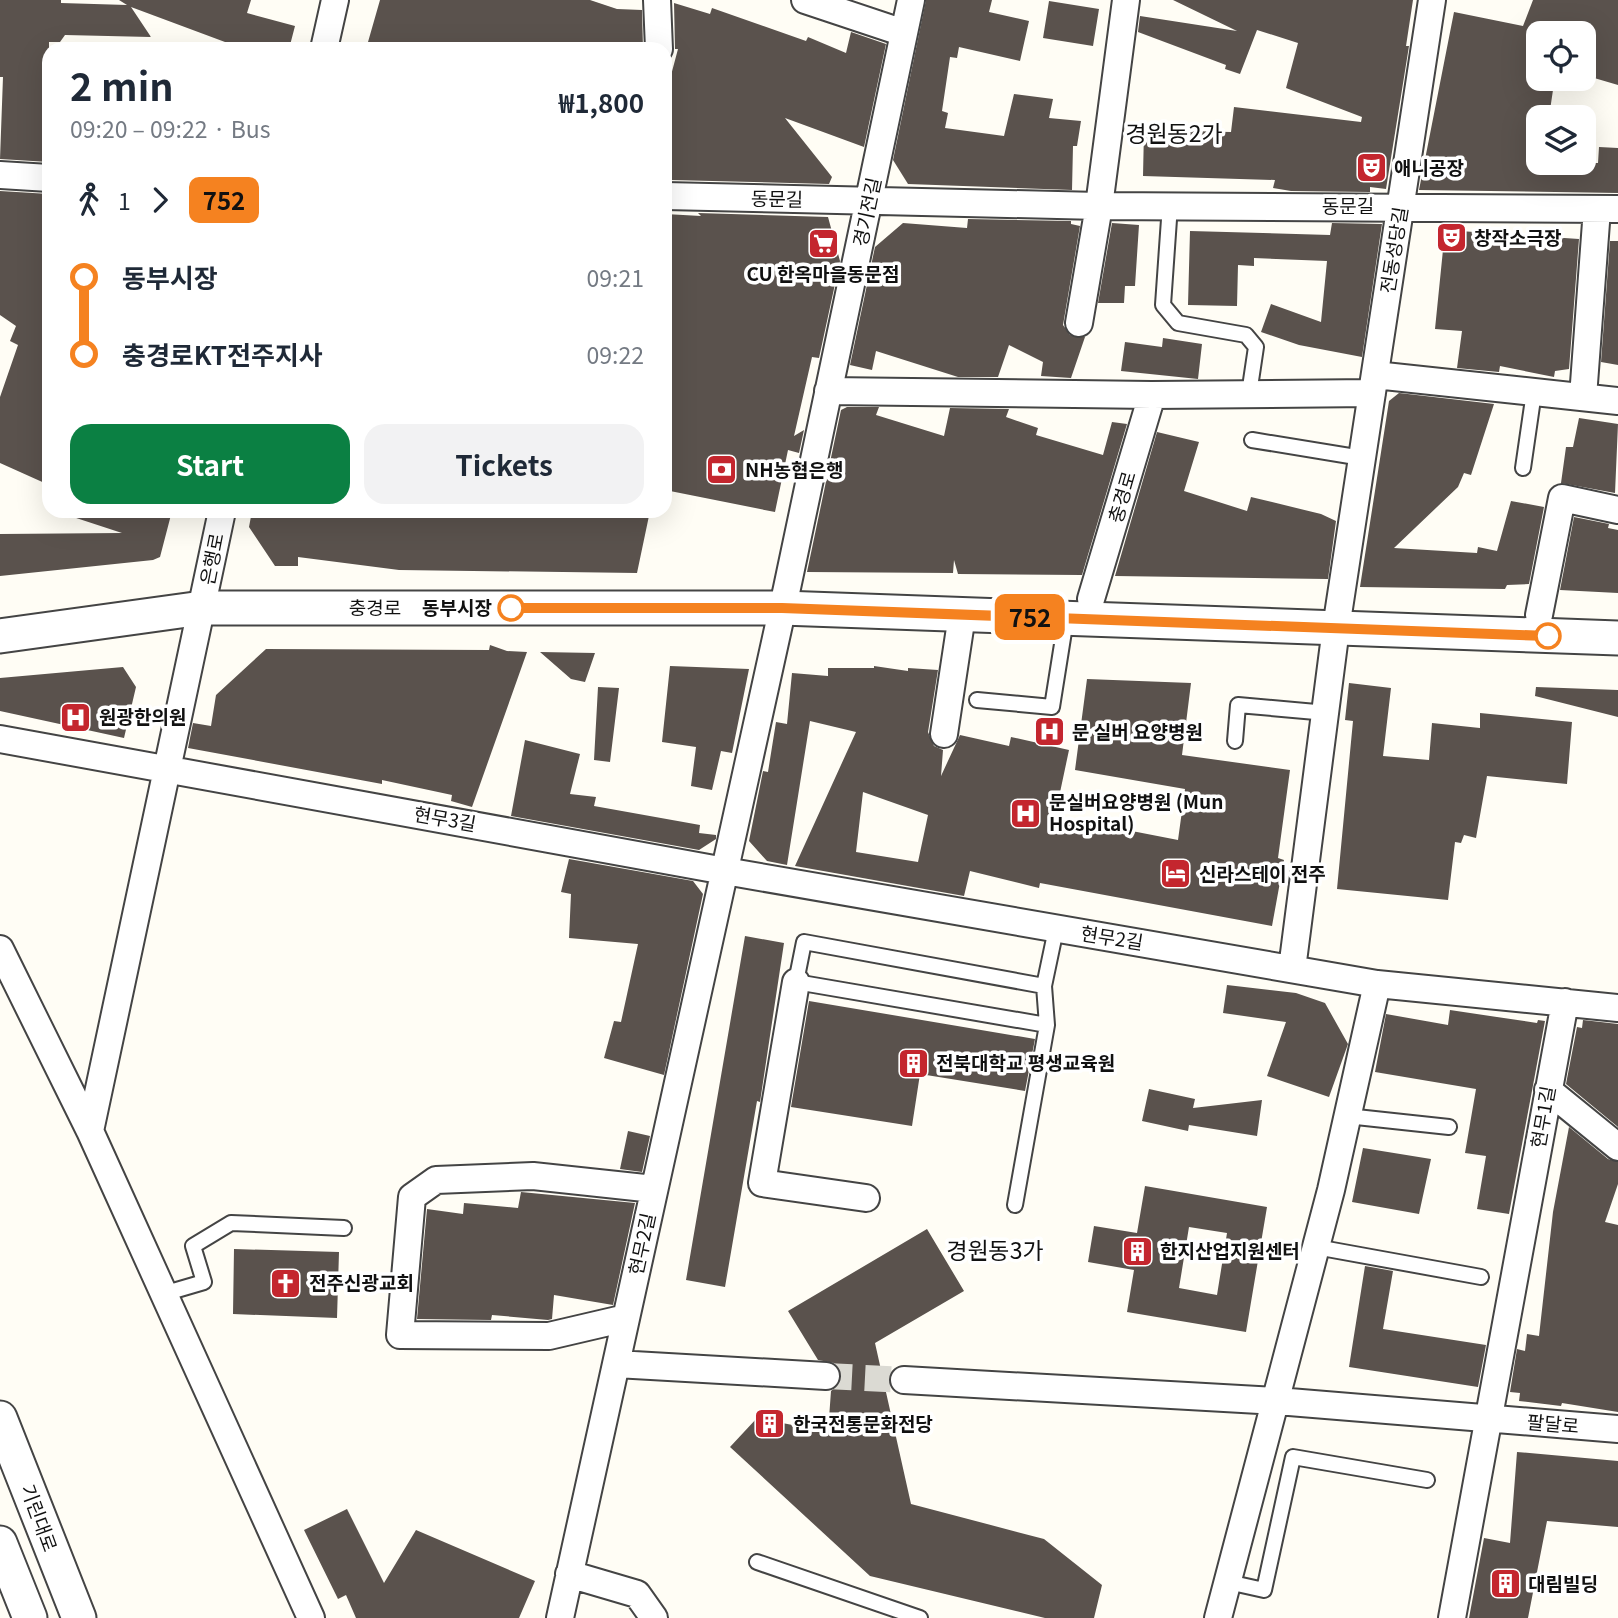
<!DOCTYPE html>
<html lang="en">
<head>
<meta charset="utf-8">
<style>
  :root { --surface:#fff; --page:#f2f2f3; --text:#1f2937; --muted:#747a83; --accent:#0b8043 }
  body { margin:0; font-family:Georgia,"Noto Sans KR",serif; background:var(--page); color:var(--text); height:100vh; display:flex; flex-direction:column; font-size:26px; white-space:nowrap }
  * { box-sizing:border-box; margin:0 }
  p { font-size:23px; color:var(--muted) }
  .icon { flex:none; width:38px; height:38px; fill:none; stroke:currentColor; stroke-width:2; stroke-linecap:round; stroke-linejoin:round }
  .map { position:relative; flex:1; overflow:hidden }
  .sheet { position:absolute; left:42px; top:42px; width:630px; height:476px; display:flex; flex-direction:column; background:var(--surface); border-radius:21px; box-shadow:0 7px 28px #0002 }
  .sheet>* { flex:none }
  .badge { padding:0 14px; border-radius:10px; font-size:24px; line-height:46px }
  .fabs { position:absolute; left:1526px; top:21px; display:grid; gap:14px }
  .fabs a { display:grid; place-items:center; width:70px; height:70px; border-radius:14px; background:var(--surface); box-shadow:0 7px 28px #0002; font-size:35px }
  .map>.badge { position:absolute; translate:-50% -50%; box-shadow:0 0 0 4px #fff }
  .legs { display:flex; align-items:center; gap:10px; height:77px; padding:0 28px; font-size:23px }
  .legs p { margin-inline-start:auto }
  .summary { display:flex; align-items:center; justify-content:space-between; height:119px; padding:0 28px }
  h1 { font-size:38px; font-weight:700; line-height:52px }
  .button { display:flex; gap:14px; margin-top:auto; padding:14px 28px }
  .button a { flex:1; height:80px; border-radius:21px; background:var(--accent); color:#fff; font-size:28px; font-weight:700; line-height:80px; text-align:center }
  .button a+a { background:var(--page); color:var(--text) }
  ul { padding:0 28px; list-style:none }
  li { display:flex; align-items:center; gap:24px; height:77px; font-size:26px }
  li i { display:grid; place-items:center; width:10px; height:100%; margin:0 9px; background:currentColor }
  li i::after { content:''; width:18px; height:18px; margin:-9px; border:5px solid; border-radius:50%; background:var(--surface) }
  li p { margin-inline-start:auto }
  li:first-child i { background:linear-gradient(#0000 50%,currentColor 0) }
  li:last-child i { background:linear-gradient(currentColor 50%,#0000 0) }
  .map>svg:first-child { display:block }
  .building { fill:#5a524d; fill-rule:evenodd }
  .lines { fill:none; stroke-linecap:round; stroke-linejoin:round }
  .minor-tunnel { stroke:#dbdad3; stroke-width:26; stroke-dasharray:26 13; stroke-linecap:butt }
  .service-casing { stroke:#444; stroke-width:18 }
  .minor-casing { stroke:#444; stroke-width:30 }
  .tertiary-casing { stroke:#444; stroke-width:37 }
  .service { stroke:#fff; stroke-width:14 }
  .minor { stroke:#fff; stroke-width:26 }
  .tertiary { stroke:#fff; stroke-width:33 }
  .line-1-casing { stroke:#fff; stroke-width:16 }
  .line-1 { stroke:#f58220; stroke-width:10 }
  .stop-1-dot { fill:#fff; stroke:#f58220; stroke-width:3.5 }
  .labels { text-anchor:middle; stroke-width:7; stroke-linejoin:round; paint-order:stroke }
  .poi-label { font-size:19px; font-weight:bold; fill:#111; stroke:#fff; text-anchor:start }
  .street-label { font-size:19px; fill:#111; stroke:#fff }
  .stop-label { font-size:19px; font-weight:bold; fill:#111; stroke:#fff; text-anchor:end }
  .quarter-label { font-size:23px; fill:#111; stroke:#fff }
</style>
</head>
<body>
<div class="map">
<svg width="1618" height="1618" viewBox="0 0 1618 1618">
  <rect width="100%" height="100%" fill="#fffdf5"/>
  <!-- building -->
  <path class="building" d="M0,0H61V3L127,5L119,0H251L247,13L295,26L289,49H223L225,42L131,7L151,37L65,35L60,42H49V162L0,159L3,77H0Z
    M380,0H590L617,9L642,10L643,49H366Z
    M926,0H992L989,12L1029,21L1020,61L959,47L957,58L950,57L942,111L948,113L945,128L1004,136L1014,94L1053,99L1049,118L1081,121L1077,146H1073L1072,190L908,184L893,160Z
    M1173,0H1413L1406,46H1409L1386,189L1370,187V192L1291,191L1273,188L1275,180L1143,176L1144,130L1231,132L1234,107L1361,122L1362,117L1286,88L1298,43L1257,30L1240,74L1225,69L1226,65L1138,32L1140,16L1237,31Z
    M1533,0H1618V85L1584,75V33H1538V87L1553,90L1549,117H1538V163H1598L1599,147L1618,148V193L1419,190L1454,12L1523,26Z
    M1049,1L1099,9L1093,46L1043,38Z
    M674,3L710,14L712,8L806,41L808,37L846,53L851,32L886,44L864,147L785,118L832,177L829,184L671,180L665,174V113L666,94L678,49H675Z
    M0,191L49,194V485L0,463V397L18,345L10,341L16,326L0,315Z
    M698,213L828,217L840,261L819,358L812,357L794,436L804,430L799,453L788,450L775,512L665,490V214L701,216Z
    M968,219L1071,221V224L1080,226L1063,325L1070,335L1085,337L1071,378L1041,376L1043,362L1009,345L998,377H958L876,351L872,370L850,365L875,247L903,223L967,228Z
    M1112,223L1139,225L1135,286H1125L1124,303H1098Z
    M1332,223L1382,224L1362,357L1299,345L1261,332L1271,304L1321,322L1327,261L1254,258V266L1238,265L1237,306L1188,305L1190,231L1330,235Z
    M1445,230L1579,239L1569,369L1555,371L1554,377L1500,366L1499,372L1457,368L1462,331L1435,329Z
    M1610,241H1618V365L1601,362Z
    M1163,338L1202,344L1198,379L1121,371L1125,342L1162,347Z
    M1399,393L1494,404L1471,475L1464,473L1458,487L1394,548L1477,553L1478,547L1497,551L1511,501L1544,507L1529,584L1507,585L1505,589L1360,587L1389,401Z
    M847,407H879L876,415L944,436L950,408L1009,409L1006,417L1038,428L1036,435L1103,455L1112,422L1127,424L1082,575L958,574L954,560L953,573L807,572L841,410Z
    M1579,418L1618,424L1615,493L1561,483L1566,447H1573Z
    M1157,432L1199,442L1184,491L1247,511L1251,497L1321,514L1336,521L1328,579L1115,576Z
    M67,511H172L160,557L153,560L0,576V534L122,533L67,515Z
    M252,511H650L637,573L399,570L298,557V566H275L249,527Z
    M1574,517L1609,524L1608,528L1618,530V593L1560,590Z
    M490,645L507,651L527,652L472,807L451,801L452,795L382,780V784L188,748L193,723L211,726L216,695L266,649L489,650Z
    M540,652L595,653L585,682L571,679Z
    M670,666L749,669L732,753L721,751L712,790L691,786L696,747L662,742Z
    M874,666L908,671V668L938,670L928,732L934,746L943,750L941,776L960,735L1009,746L1011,737L1069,750L1055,816L1178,840L1185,789L1075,770L1087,679L1191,683L1182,755L1290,770L1278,858L1284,860L1272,926L1040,883L1039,888L970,871L964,896L795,866L856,732L810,721L787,865L767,861L749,841L763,771L768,772L776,722L787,724L792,673L828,676V668H874ZM863,792L928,815L918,862L856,852Z
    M123,667L136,687L124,738L0,711V678Z
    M1349,683L1391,688L1383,756L1429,760L1432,723L1480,728V713L1572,722L1567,784L1487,776L1476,838L1464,835L1461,843L1455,842L1448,900L1337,889L1353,721L1345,720Z
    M598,687L619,688L610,762L594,760Z
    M1536,687L1618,690V717L1535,696Z
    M525,740L580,754L570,794L596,797L594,806L700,825L699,833L716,835V839L699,850L511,816Z
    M569,859L693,881L703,894L664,1075L604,1058L614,1021L621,1022L638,944L569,938L571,894L561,892Z
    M745,936L784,943L760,1102L757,1101L725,1287L686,1280Z
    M1227,985L1296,993L1325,1003L1348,1044L1329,1097L1267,1076L1286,1022L1223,1013Z
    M809,1001L1035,1039L1025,1091L920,1074L912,1126L791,1107Z
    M1450,1010L1537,1023L1538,1020L1545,1021L1509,1214L1477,1209L1486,1156L1465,1153L1476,1089L1375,1072L1386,1014L1448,1025Z
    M1583,1020L1618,1024V1127L1566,1084L1577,1027L1582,1028Z
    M1149,1089L1195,1099L1193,1108L1262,1100L1257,1136L1189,1125L1188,1131L1142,1121Z
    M1569,1127L1608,1159L1618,1162V1184L1605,1222L1618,1225V1412L1562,1403L1561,1406L1519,1401L1520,1393L1510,1392L1517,1349L1525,1351L1527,1334L1539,1336L1553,1212Z
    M628,1131L650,1136L642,1172L620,1169Z
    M1363,1148L1431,1159L1419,1214L1352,1202Z
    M1145,1186L1267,1207L1246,1332L1127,1312L1134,1270L1088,1262L1094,1226L1137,1233ZM1189,1227L1227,1233L1217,1295L1179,1288Z
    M521,1192L635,1203L613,1305L554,1295L552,1319L548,1320L492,1315L491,1320L417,1319L427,1209L463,1214L464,1203L518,1208Z
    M927,1229L964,1291L875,1343L911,1504L1044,1539L1102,1585L1094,1618H1045L870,1576L730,1447L757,1418L828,1432L831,1391L839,1384L840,1370L834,1363L818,1360L788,1311Z
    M234,1249L339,1252L337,1318L233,1314Z
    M1365,1266L1393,1271L1383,1329L1486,1345L1478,1387L1349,1367Z
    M1517,1452L1618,1461V1527L1547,1521L1528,1618H1469L1484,1538L1510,1543Z
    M347,1509L384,1583L416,1530L535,1581L519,1618H356L346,1595L338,1599L304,1530Z"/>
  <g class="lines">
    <!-- minor-tunnel -->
    <path class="minor-tunnel" d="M826,1376L904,1380"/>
    <defs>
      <path id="service" d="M1170,205L1163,305L1178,323L1246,335L1256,347L1249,394
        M1252,440L1362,458
        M1523,468L1534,392
        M977,700L1052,707L1066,619
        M1235,741L1238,705L1327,713
        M1044,986L804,942L796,982L1047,1025
        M1347,1116L1449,1127
        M1015,1205L1047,1025L1044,986L1056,929
        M1316,1247L1481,1277
        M163,1294L204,1282L193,1246L231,1223L344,1228
        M757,1562L920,1618
        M1228,1582L1264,1590L1293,1457L1427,1480"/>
      <path id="minor" d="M657,0L659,49
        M805,0L904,33
        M324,49L335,0
        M0,175L49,178
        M665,196L1099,206L1618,209
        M1079,323L1099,206L1126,0
        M1375,375L1618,401
        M828,391L1152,395L1372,393
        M1583,397L1597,209
        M1091,599L1152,395
        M1539,615L1562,498L1618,510
        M944,734L962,615
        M0,739L725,871L1377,984L1618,1008
        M0,949L90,1131L311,1618
        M1292,969L1336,628L1432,0
        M796,982L762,1183L866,1198
        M1548,1090L1618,1147
        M90,1131L222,511
        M626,1318L549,1336L400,1335L412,1197L436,1180L533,1176L654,1189
        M616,1364L826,1376
        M904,1380L1277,1401L1618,1429
        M569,1574L637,1594L654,1618
        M560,1618L787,588L911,0
        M1218,1618L1331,1190L1377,984
        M1452,1618L1565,1002"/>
      <path id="tertiary" d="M0,636L202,608H782L1618,638
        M0,1418L79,1618
        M0,1543L30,1618"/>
    </defs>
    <!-- service casing -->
    <use href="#service" class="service-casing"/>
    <!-- minor casing -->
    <use href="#minor" class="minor-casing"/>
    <!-- tertiary casing -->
    <use href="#tertiary" class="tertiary-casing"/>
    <!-- service -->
    <use href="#service" class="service"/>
    <!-- minor -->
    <use href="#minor" class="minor"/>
    <!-- tertiary -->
    <use href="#tertiary" class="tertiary"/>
  </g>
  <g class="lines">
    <defs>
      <path id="line-1" d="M511,608H782L1548,636"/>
    </defs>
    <!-- line-1 casing -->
    <use href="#line-1" class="line-1-casing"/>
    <!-- line-1 -->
    <use href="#line-1" class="line-1"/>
  </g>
  <!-- icons -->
  <defs>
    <symbol id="theatre-square" viewBox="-11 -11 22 22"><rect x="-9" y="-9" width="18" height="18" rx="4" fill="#c4262e" stroke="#fff"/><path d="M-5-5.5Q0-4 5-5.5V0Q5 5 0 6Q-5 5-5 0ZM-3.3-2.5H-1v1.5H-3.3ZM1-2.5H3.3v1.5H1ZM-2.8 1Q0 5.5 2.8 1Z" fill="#fff"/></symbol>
    <symbol id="supermarket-square" viewBox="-11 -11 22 22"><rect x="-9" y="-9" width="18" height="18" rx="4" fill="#c4262e" stroke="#fff"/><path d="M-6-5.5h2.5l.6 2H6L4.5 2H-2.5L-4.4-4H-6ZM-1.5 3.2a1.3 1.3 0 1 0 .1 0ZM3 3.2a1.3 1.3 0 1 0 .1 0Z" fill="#fff"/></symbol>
    <symbol id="bank-square" viewBox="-11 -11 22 22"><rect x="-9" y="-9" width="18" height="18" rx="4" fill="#c4262e" stroke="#fff"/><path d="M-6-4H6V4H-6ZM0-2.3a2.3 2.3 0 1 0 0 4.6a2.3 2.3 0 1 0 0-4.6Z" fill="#fff"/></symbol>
    <symbol id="hospital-square" viewBox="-11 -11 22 22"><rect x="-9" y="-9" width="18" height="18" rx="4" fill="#c4262e" stroke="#fff"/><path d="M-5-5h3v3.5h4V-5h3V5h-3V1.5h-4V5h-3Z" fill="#fff"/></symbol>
    <symbol id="hotel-square" viewBox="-11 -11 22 22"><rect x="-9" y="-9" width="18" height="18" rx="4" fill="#c4262e" stroke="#fff"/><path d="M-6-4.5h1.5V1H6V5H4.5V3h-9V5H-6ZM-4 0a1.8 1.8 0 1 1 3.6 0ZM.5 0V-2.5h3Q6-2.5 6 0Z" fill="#fff"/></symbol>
    <symbol id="building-square" viewBox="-11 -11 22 22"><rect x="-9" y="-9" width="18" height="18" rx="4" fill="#c4262e" stroke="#fff"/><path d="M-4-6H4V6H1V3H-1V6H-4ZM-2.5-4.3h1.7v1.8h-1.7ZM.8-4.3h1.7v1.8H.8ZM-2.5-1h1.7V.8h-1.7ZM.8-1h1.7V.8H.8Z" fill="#fff"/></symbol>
    <symbol id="church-square" viewBox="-11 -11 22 22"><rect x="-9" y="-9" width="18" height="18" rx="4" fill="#c4262e" stroke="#fff"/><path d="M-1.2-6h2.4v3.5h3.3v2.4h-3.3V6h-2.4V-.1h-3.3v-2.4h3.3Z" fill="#fff"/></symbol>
  </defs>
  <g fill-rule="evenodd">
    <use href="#theatre-square" x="1354" y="150" width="35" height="35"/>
    <use href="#theatre-square" x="1434" y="220" width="35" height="35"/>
    <use href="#supermarket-square" x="806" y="226" width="35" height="35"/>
    <use href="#bank-square" x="704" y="452" width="35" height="35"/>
    <use href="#hospital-square" x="58" y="700" width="35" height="35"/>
    <use href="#hospital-square" x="1032" y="714" width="35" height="35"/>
    <use href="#hospital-square" x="1008" y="796" width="35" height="35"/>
    <use href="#hotel-square" x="1158" y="856" width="35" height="35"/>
    <use href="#building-square" x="896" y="1046" width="35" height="35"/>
    <use href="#building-square" x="1120" y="1234" width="35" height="35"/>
    <use href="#church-square" x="268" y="1266" width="35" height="35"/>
    <use href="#building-square" x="752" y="1406" width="35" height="35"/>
    <use href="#building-square" x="1488" y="1566" width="35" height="35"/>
  </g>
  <!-- markers -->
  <g class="stop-1-dot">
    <circle cx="511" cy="608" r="12"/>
    <circle cx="1548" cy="636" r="12"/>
  </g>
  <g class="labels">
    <!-- poi labels -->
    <g class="poi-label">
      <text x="1394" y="175">애니공장</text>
      <text x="1474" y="245">창작소극장</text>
      <text x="823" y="281" text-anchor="middle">CU 한옥마을동문점</text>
      <text x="745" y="477">NH농협은행</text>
      <text x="99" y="724">원광한의원</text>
      <text x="1072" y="739">문 실버 요양병원</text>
      <text x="1049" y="809">문실버요양병원 (Mun<tspan x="1049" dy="22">Hospital)</tspan></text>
      <text x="1199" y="881">신라스테이 전주</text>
      <text x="936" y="1070">전북대학교 평생교육원</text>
      <text x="1160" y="1258">한지산업지원센터</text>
      <text x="309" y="1290">전주신광교회</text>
      <text x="793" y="1431">한국전통문화전당</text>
      <text x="1528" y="1591">대림빌딩</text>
    </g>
    <!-- street labels -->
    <g class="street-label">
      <text transform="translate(777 199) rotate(1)" y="7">동문길</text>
      <text x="1348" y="213">동문길</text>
      <text transform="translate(867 212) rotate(-78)" y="7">경기전길</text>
      <text transform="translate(1394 250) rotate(-81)" y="7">전동성당길</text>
      <text transform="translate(1122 497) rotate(-74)" y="7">충경로</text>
      <text transform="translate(212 559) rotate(-79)" y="7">은행로</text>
      <text x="375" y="615">충경로</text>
      <text transform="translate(445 819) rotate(10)" y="7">현무3길</text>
      <text transform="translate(1112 938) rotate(9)" y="7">현무2길</text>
      <text transform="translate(1543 1117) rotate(-80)" y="7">현무1길</text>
      <text transform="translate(642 1244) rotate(-78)" y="7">현무2길</text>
      <text transform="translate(1553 1424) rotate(5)" y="7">팔달로</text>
      <text transform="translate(39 1518) rotate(70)" y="7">기린대로</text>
    </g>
    <!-- stop labels -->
    <g class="stop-label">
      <text x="492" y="615">동부시장</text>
    </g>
    <!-- quarter labels -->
    <g class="quarter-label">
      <text x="1174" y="142">경원동2가</text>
      <text x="995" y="1259">경원동3가</text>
    </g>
  </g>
</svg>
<div class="fabs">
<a><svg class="icon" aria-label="locate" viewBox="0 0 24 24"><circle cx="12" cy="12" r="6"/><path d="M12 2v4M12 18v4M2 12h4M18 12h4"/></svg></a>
<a><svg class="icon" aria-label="layers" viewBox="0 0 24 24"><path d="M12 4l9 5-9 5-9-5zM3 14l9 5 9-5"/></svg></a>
</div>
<b class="badge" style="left:1030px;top:617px;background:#f58220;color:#111">752</b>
<section class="sheet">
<div class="summary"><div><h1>2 min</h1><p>09:20 – 09:22 · Bus</p></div><b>₩1,800</b></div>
<div class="legs"><svg class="icon" aria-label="walk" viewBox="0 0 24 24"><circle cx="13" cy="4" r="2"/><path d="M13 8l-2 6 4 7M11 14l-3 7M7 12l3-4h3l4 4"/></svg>1<svg class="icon" aria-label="forward" viewBox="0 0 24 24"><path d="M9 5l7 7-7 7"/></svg><b class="badge" style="background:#f58220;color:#111">752</b></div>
<ul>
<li><i style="color:#f58220"></i><b>동부시장</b><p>09:21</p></li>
<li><i style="color:#f58220"></i><b>충경로KT전주지사</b><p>09:22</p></li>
</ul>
<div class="button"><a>Start</a><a>Tickets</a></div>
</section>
</div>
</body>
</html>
